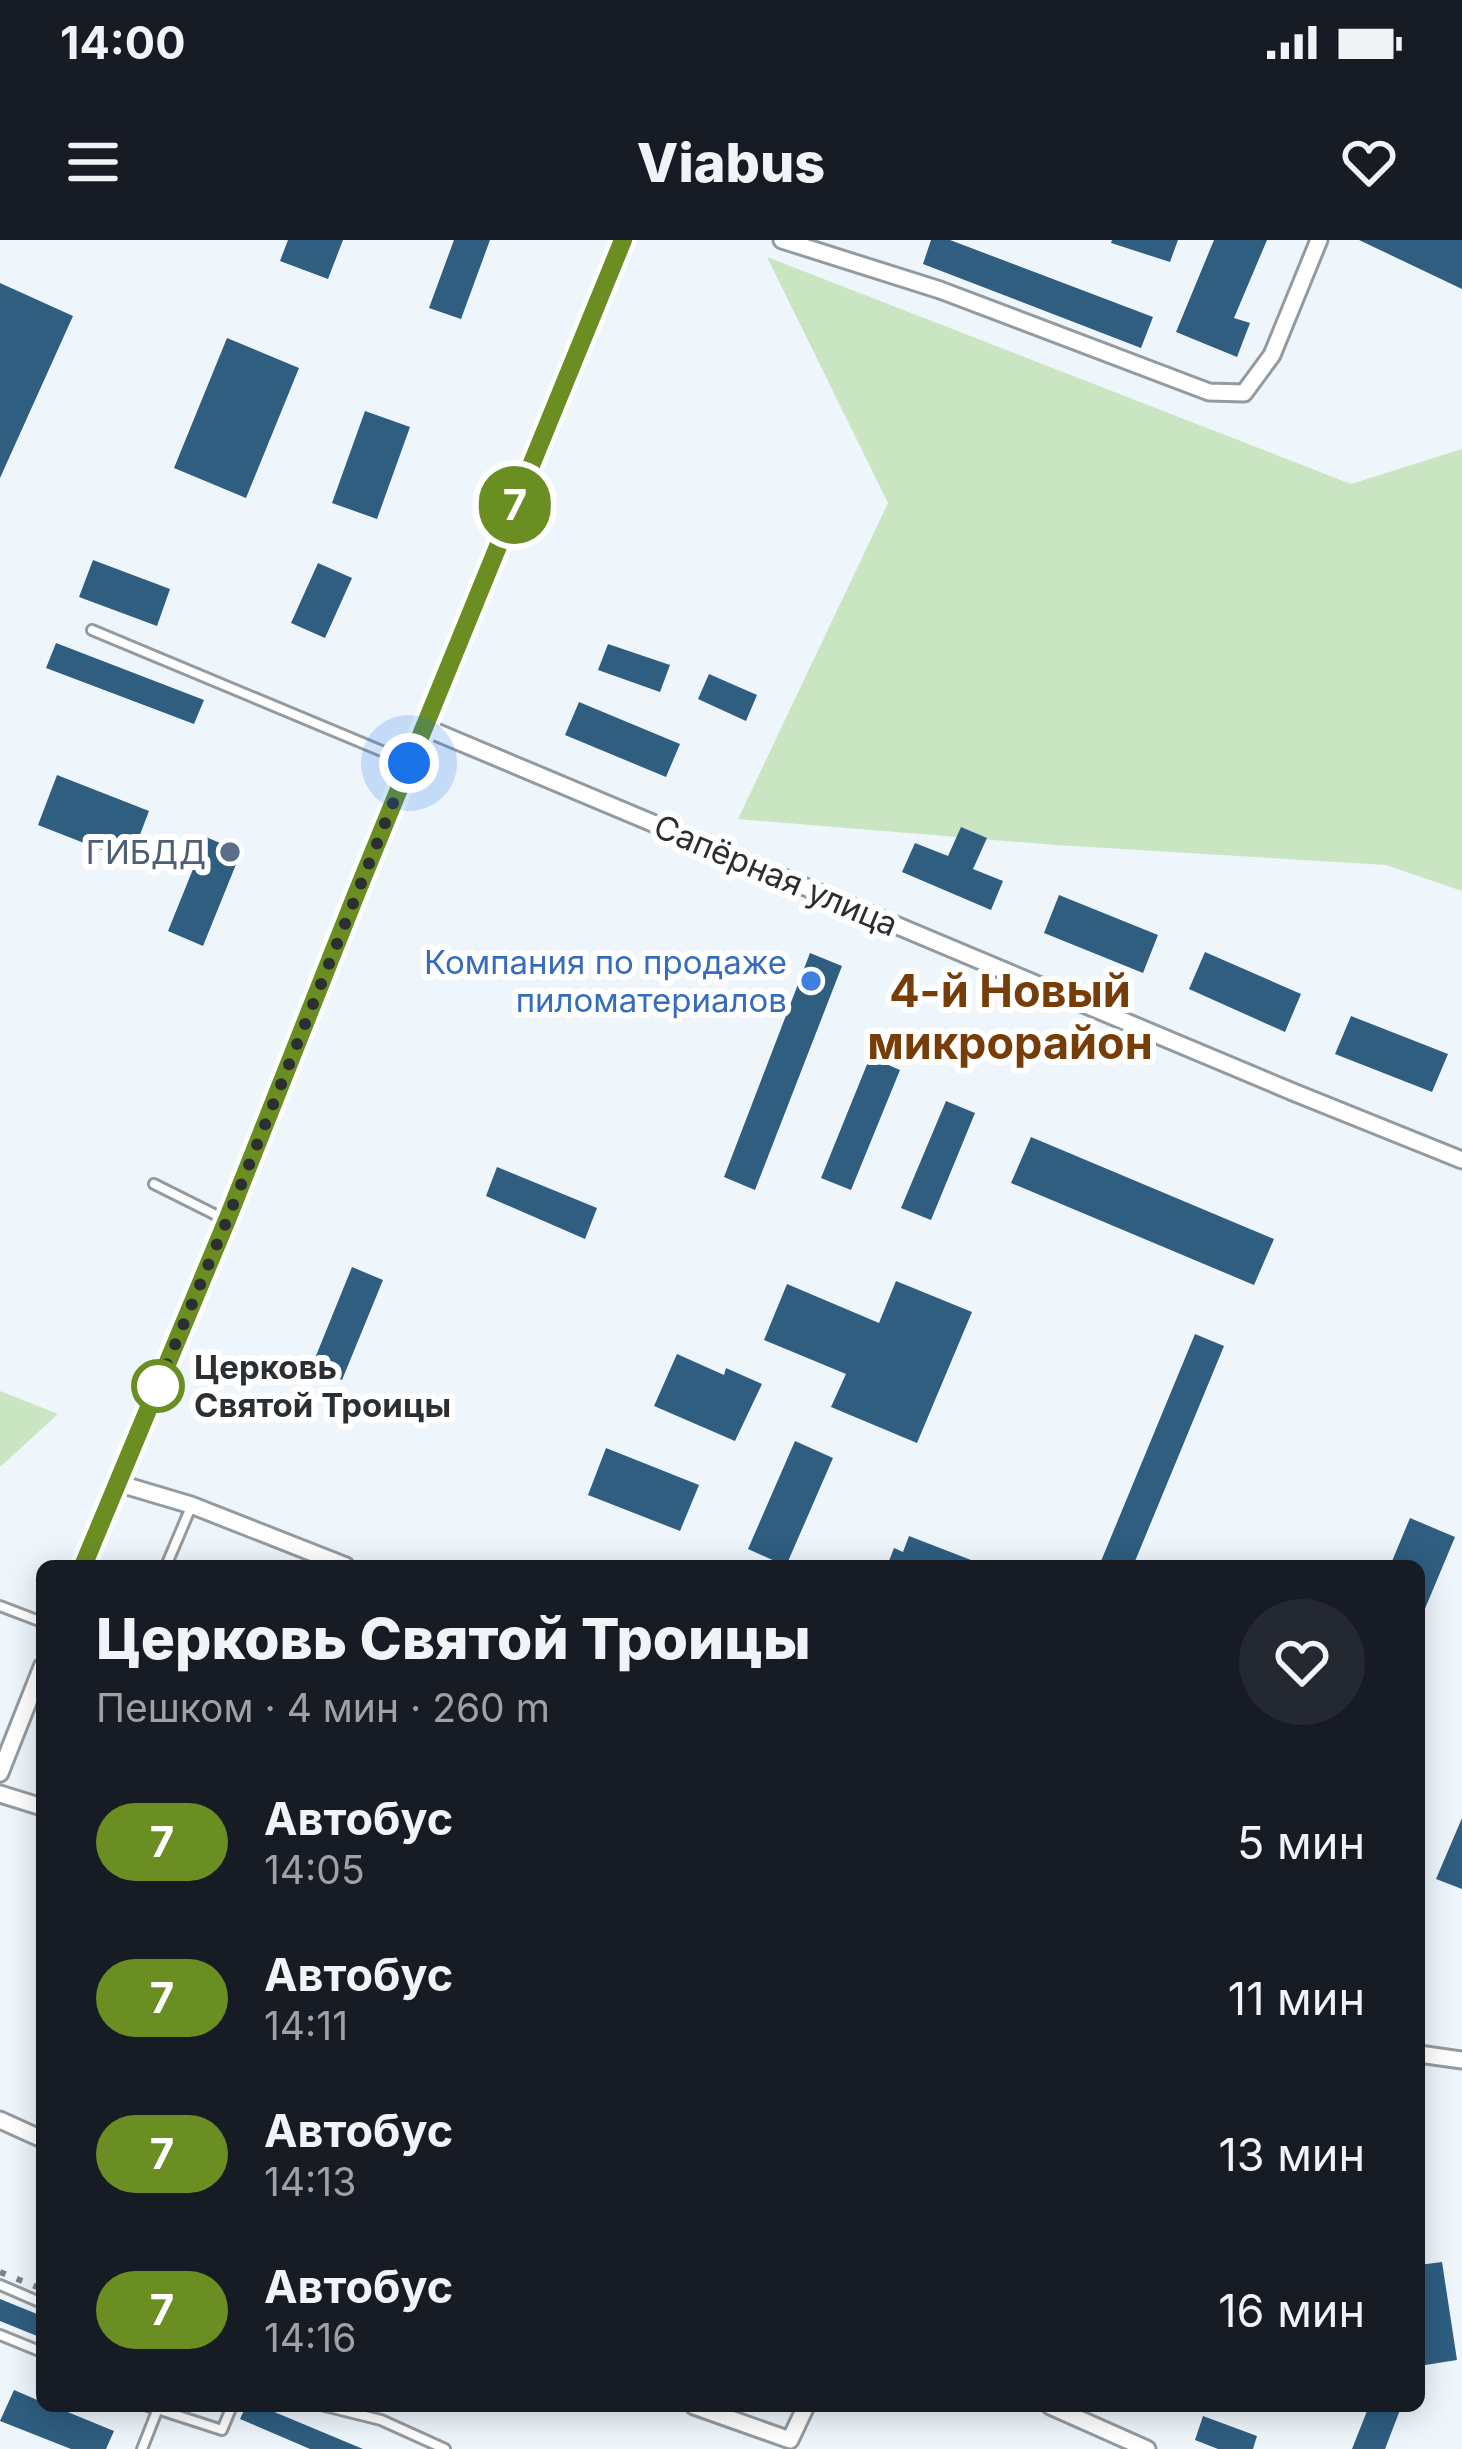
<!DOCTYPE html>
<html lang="ru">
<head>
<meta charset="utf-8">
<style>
  :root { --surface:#171b24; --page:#242831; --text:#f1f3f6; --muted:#9ea1a6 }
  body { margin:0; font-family:Inter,sans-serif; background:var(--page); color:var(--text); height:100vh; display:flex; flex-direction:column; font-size:45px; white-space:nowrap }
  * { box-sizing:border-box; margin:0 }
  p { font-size:39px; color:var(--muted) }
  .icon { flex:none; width:66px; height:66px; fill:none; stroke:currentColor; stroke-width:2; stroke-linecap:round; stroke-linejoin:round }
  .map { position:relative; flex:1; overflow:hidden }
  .panel { position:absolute; left:36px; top:1320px; width:1389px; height:852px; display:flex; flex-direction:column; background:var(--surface); border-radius:18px; box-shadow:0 6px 30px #0003 }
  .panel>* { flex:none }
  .badge { padding:0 24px; border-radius:39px; font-size:42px; line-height:78px }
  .you { position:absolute; width:60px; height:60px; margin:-30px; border:9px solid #fff; border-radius:50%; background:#1a73e8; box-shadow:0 0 0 18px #1a73e833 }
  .map>.badge { position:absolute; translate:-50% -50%; box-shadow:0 0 0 6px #fff }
  .round { display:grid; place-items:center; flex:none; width:126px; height:126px; border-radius:63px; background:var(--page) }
  .head { display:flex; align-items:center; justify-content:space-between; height:204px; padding:0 60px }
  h1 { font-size:57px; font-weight:800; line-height:90px }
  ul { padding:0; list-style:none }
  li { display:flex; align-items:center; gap:36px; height:156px; padding:0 60px }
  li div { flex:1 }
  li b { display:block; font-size:45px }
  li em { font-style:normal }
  li .badge { min-width:132px; font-weight:700; text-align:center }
  .status { display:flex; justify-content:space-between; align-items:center; height:84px; padding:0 60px; background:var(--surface); direction:ltr }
  .status svg { height:33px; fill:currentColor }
  header { display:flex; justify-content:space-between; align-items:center; height:156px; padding:0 60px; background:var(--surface); font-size:54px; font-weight:800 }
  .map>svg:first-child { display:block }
  .green { fill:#cae5c1 }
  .building { fill:#2f5e81 }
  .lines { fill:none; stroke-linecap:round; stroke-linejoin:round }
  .lane-casing { stroke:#939aa0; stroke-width:14 }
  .street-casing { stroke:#939aa0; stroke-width:21 }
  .lane { stroke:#fff; stroke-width:8 }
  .street { stroke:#fff; stroke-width:15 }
  .rail { stroke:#7d8286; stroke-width:6; stroke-dasharray:6 12; stroke-linecap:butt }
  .line-casing { stroke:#fff; stroke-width:27 }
  .line { stroke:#6b8e23; stroke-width:18 }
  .walk { stroke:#2c2f32; stroke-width:12; stroke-dasharray:0 21.6 }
  .service-dot { fill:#5c6f8a; stroke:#fff; stroke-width:4.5 }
  .shop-dot { fill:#3f7fe0; stroke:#fff; stroke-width:4.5 }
  .stop-dot { fill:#fff; stroke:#6b8e23; stroke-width:6 }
  .labels { text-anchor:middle; stroke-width:12; stroke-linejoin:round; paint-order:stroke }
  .service-label { font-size:33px; fill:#4e5e75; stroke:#fff; text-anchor:end }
  .street-label { font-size:33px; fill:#2c2f32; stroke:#fff }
  .shop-label { font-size:33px; fill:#366cbe; stroke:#fff; text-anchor:end }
  .stop-label { font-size:33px; font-weight:bold; fill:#2c2f32; stroke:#fff; text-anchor:start }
  .district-label { font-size:45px; font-weight:bold; fill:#773d09; stroke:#fff }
</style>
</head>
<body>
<div class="status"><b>14:00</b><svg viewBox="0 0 49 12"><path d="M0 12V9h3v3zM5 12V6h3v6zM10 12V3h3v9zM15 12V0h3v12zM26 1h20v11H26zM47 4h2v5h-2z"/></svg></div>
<header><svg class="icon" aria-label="menu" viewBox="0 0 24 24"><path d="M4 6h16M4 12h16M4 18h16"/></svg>Viabus<svg class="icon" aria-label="heart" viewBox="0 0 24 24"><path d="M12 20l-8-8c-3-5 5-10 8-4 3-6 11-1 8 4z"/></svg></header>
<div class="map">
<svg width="1462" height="2209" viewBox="0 0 1462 2209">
  <rect width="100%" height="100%" fill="#eef6fc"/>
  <!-- green -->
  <path class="green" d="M767,17L1351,244L1462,209V651L1386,625L1056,605L738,579L888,263Z
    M0,1151L58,1174L0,1227Z"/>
  <!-- building -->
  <path class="building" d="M288,0H343L328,39L280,21Z
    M454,0H490L461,79L429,68Z
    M931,0H950L1153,77L1141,108L923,24Z
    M1112,0H1178L1170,22L1111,3Z
    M1214,0H1267L1234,78L1250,83L1237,117L1176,92Z
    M1359,0H1462V49Z
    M0,43L73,76L0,238Z
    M227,98L299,128L246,258L174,228Z
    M365,171L410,187L377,279L332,263Z
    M93,320L170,349L157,386L79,357Z
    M318,323L352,338L325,398L291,383Z
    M56,403L204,460L194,484L46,428Z
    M608,404L670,425L660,452L598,430Z
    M709,434L757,455L746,481L698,459Z
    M579,462L680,504L666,537L565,495Z
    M57,535L149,571L130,621L38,585Z
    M961,587L987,598L973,629L1003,641L991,670L902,632L915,603L948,616Z
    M206,597L241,612L203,706L168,691Z
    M1059,655L1158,695L1143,733L1044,693Z
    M1205,712L1301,754L1285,792L1189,749Z
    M810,713L842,726L755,950L724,937Z
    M1351,776L1448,814L1432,852L1335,814Z
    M870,817L900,830L851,950L821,938Z
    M946,861L975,873L931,980L901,968Z
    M1031,897L1274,999L1254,1045L1011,943Z
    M497,927L597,968L585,999L486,956Z
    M352,1027L383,1040L342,1140L311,1128Z
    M896,1041L972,1072L917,1203L831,1167L846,1134L764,1100L787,1044L879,1083Z
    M1195,1094L1224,1106L1133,1326H1099Z
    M677,1114L724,1135L726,1128L762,1144L735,1201L654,1166Z
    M795,1201L833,1218L786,1326L748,1309Z
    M606,1208L699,1245L680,1291L588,1255Z
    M1410,1278L1455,1297L1419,1383V1326H1390Z
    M909,1296L984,1325V1326H887L894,1308L903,1312Z
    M1462,1578V1649L1436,1639Z
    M1442,2022L1457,2120L1419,2126V2025Z
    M0,2059L42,2076V2098L0,2081Z
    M14,2150L42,2162V2166H53L114,2191L106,2209H71L0,2181Z
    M246,2166H260L363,2209H310L240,2179Z
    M1369,2166H1391L1400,2170L1385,2209H1352Z
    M1203,2176L1257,2196L1253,2209H1218L1195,2200Z"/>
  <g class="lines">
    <defs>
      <path id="lane" d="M92,390L408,522
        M154,944L226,980
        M166,1326L191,1267
        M0,1366L42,1382
        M0,2045L42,2063
        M0,2095L42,2112
        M148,2166L222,2190L232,2166
        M325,2166L381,2180L445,2209
        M142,2209L157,2171"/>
      <path id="street" d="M782,0L940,50L1209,152L1244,153L1272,115L1319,0
        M424,487L1293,852L1462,920
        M117,1243L191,1265L346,1326
        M83,1326L228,981L333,710L623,0
        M0,1533L42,1427
        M0,1554L42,1567
        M1419,1814L1462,1820
        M0,1880L42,1899
        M694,2166L790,2200L806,2166
        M1050,2166L1147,2209"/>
    </defs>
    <!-- lane casing -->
    <use href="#lane" class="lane-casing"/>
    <!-- street casing -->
    <use href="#street" class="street-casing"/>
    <!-- lane -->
    <use href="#lane" class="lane"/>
    <!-- street -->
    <use href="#street" class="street"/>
    <!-- rail -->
    <path class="rail" d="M0,2032L42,2049"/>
  </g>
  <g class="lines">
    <defs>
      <path id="line" d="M83,1326L227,980L357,652L623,0"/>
    </defs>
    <!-- line casing -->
    <use href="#line" class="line-casing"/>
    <!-- line -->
    <use href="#line" class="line"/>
    <!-- walk -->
    <path class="walk" d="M158,1146L154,1155L227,980L409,523"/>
  </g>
  <!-- markers -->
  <circle class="service-dot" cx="230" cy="612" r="12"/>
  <circle class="shop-dot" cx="811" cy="741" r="12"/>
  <circle class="stop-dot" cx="158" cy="1146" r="24"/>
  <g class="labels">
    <!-- service labels -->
    <g class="service-label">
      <text x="206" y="624">ГИБДД</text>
    </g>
    <!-- street labels -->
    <g class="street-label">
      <text transform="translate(776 635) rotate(23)" y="12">Сапёрная улица</text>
    </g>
    <!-- shop labels -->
    <g class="shop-label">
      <text x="787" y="734">Компания по продаже<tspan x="787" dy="38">пиломатериалов</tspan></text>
    </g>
    <!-- stop labels -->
    <g class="stop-label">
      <text x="194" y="1139">Церковь<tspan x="194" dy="38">Святой Троицы</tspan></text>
    </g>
    <!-- district labels -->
    <g class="district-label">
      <text x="1010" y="767">4-й Новый<tspan x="1010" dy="52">микрорайон</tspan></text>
    </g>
  </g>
</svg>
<div class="you" style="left:409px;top:523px"></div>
<b class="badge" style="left:515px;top:265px;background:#6b8e23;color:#fff">7</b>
<section class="panel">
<div class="head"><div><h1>Церковь Святой Троицы</h1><p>Пешком · 4 мин · 260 m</p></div><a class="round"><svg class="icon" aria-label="heart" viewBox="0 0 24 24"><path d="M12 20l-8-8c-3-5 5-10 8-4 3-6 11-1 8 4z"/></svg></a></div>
<ul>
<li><span class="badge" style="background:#6b8e23;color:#fff">7</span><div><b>Автобус</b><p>14:05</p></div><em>5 мин</em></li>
<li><span class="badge" style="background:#6b8e23;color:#fff">7</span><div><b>Автобус</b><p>14:11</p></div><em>11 мин</em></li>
<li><span class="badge" style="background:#6b8e23;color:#fff">7</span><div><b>Автобус</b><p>14:13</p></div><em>13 мин</em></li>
<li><span class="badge" style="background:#6b8e23;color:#fff">7</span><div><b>Автобус</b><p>14:16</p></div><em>16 мин</em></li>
</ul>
</section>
</div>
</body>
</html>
